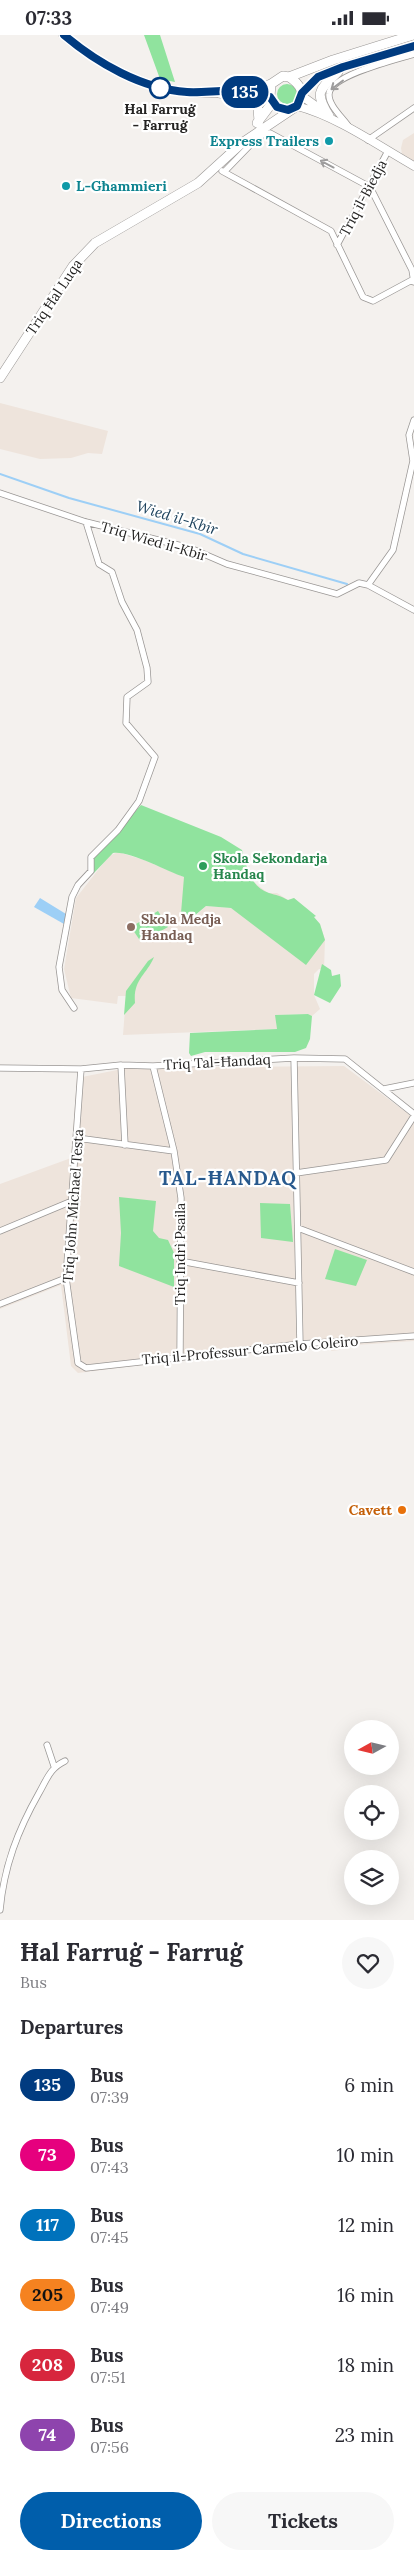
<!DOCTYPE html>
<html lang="en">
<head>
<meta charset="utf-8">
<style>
  :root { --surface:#fff; --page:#f7f7f7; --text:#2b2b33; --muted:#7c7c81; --accent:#005eab }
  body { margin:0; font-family:Lora,serif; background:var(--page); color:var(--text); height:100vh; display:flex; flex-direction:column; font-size:19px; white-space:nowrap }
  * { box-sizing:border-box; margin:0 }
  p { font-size:16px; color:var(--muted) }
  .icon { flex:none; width:28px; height:28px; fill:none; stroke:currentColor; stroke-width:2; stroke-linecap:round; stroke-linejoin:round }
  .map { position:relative; height:1885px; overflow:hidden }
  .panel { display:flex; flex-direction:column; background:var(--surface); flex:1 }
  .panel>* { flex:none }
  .badge { padding:0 10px; border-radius:16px; font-size:18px; line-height:32px }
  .needle { width:32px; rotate:262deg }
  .fabs { position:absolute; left:344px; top:1685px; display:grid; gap:10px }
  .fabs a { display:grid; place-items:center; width:55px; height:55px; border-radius:50%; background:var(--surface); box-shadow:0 5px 20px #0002; font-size:25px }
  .map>.badge { position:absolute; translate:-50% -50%; box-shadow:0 0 0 2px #fff }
  h2 { padding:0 20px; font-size:19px; line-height:45px }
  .round { display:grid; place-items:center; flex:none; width:52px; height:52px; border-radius:26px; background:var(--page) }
  .overview { display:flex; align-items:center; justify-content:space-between; height:85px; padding:0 20px }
  h1 { font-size:24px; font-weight:700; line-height:38px }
  .cta { display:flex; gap:10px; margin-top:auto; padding:10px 20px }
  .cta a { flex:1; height:58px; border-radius:30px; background:var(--accent); color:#fff; font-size:20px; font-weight:700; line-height:58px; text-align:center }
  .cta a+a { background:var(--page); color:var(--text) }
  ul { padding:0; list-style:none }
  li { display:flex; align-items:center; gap:15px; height:70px; padding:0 20px }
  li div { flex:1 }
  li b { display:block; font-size:19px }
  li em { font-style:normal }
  li .badge { min-width:55px; font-weight:700; text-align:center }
  .status { display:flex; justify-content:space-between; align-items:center; height:35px; padding:0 25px; background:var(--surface); direction:ltr }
  .status svg { height:14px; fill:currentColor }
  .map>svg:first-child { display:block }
  .built { fill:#eee4dc }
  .green { fill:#90e39e }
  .water { fill:#9dcff6 }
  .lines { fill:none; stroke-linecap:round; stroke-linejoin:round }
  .stream { stroke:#9dcff6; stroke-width:2 }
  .minor-casing { stroke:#9a9795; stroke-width:7 }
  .secondary-casing { stroke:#9a9795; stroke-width:9 }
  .trunk-casing { stroke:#9a9795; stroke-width:10 }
  .minor { stroke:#fff; stroke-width:5.5 }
  .secondary { stroke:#fff; stroke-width:8 }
  .trunk { stroke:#fff; stroke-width:9 }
  .oneway { stroke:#9d9c9c }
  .line-casing { stroke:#fff; stroke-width:11 }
  .line { stroke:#003b80; stroke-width:8 }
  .stop-dot { fill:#fff; stroke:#003b80; stroke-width:2.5 }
  .culture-dot { fill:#0f9aa8; stroke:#fff; stroke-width:2 }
  .leisure-dot { fill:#2e9e5b; stroke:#fff; stroke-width:2 }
  .education-dot { fill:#8d6e63; stroke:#fff; stroke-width:2 }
  .food-dot { fill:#e8710a; stroke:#fff; stroke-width:2 }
  .labels { text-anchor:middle; stroke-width:4.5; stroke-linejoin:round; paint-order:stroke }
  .stop-label { font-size:14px; font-weight:bold; fill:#252423; stroke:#fff }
  .culture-label { font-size:14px; font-weight:bold; fill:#0d838f; stroke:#fff; text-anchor:end }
  .street-label { font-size:14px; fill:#252423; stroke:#fff }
  .leisure-label { font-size:14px; font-weight:bold; fill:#27864d; stroke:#fff; text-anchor:start }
  .education-label { font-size:14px; font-weight:bold; fill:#785e54; stroke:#fff; text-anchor:start }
  .food-label { font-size:14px; font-weight:bold; fill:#c56008; stroke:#fff; text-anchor:end }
  .water-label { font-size:15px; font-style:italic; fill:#1c415c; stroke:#fff }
  .district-label { font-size:19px; font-weight:bold; letter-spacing:1px; fill:#28598d; stroke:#fff }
</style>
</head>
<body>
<div class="status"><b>07:33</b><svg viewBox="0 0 49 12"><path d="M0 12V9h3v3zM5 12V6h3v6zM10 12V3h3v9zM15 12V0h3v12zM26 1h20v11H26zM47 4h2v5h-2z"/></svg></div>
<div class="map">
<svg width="414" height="1885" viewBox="0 0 414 1885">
  <rect width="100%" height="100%" fill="#f4f1ee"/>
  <!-- built -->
  <path class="built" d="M414,98V126L402,119L401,113L403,105Z
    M0,368L108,396L102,419L88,418L71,423L40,424L0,414Z
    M118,817L144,825L184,842L190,886L206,871L231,873L243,880L251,845L268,858H277L288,865L294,863L320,889L325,905L324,934H319L314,939V960L320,974L312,981L308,979L276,980L277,994L123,1000L126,961H118L117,969L71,963L64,934L76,863L109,821Z
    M344,1031L414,1083V1306L342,1311L339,1315L331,1316L330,1312L296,1316L295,1311L78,1338L71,1331L61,1250L0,1274V1149L71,1123L77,1043L127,1033Z"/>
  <!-- green -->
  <path class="green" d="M144,0H160L175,47L160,44Z
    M277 59a10 10 0 1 1 20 0a10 10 0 1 1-20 0Z
    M141,770L221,802L242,815C247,832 250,852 269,858C276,860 281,861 288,865L294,863L316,881L314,882L320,889L325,905L306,930L231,873L206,871L187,887L181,878L184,842C167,836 128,815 113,818L94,838V822Z
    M158,876L168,892L141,907L131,892Z
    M154,922C146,941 133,944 135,968L124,980L126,956L148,926Z
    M322,929L331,935L332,941L340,939L341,951L330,968L314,960Z
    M308,979L312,981L310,1004L306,1013L295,1017H205L191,1021L189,1018L190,998L277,994L275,980Z
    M119,1162L156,1166L153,1196L159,1203L168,1205L174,1218V1252L119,1231L121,1198Z
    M260,1168L290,1169L293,1207L261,1203Z
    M335,1214L367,1225L356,1251L325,1244Z"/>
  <!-- water -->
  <path class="water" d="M40,863L66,879L64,889L34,872Z"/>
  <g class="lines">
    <!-- stream -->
    <path class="stream" d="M0,439L69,463L200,499L243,519L347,549"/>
    <defs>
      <path id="minor" d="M349,92C343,83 328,70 329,59C330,40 398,24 414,19
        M368,105L414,73
        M222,136L331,196L363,262L373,266L412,245
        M224,137L259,101L270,98L370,152L412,235L414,247
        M337,210L388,116
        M0,458L86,487L190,513L227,529L337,559L359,548L368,550L414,575
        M368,550L393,515L413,426L409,400L414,385
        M74,973L62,955L59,932L72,862L78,850L91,836V822L118,795L139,766L155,722L126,688L127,662L148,647L147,633L137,595L122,567L112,537L99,529L86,487
        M294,1023L300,1309
        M121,1030L125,1110
        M153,1031L174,1116L181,1163L180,1321
        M0,1033L81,1034L121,1030L153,1031L294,1023L345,1024L414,1079
        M81,1034L66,1243L78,1328L86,1333L300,1309L414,1301
        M384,1054L414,1048
        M77,1103L174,1116
        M296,1138L386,1125L414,1081
        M298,1193L414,1237
        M0,1196L72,1166
        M180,1226L299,1248
        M0,1269L66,1243
        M47,1710L54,1731
        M0,1875C4,1831 18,1795 39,1758C47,1744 50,1733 65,1726"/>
      <path id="secondary" d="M63,0C107,37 160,61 218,58C235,57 253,52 271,49
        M242,56L270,62
        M302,61L327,79
        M297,71C338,82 377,110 414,131"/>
      <path id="trunk" d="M289,42L333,25L413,0
        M219,58L252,64L258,74L259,86
        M302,58L318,42L343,32L414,11
        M329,81C314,57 319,55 338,37
        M257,88L272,68
        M0,343L73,231L95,208L198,148L242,108L297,71C307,59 300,49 289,42L283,41L271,49L270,62L277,72L288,75"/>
    </defs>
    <!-- minor casing -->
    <use href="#minor" class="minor-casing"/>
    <!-- secondary casing -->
    <use href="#secondary" class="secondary-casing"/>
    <!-- trunk casing -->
    <use href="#trunk" class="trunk-casing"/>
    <!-- minor -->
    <use href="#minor" class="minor"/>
    <!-- secondary -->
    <use href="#secondary" class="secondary"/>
    <!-- trunk -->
    <use href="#trunk" class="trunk"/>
  </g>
  <!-- one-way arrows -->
  <defs><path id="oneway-shaft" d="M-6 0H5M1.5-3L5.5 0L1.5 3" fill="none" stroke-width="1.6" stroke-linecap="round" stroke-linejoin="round" transform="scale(1.25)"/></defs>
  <g class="oneway">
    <use href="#oneway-shaft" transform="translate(337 50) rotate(143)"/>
    <use href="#oneway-shaft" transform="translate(327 129) rotate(-152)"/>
  </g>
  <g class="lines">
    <defs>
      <path id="line" d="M64,0C97,28 142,54 187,57C203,58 220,55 236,56C248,56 259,60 270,62L277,72L288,75L297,71L302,58L318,42L343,32L414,11"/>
    </defs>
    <!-- line casing -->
    <use href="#line" class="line-casing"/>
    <!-- line -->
    <use href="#line" class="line"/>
  </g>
  <!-- markers -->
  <circle class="stop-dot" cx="160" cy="53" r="10"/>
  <g class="culture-dot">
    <circle cx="329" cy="106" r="5"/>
    <circle cx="66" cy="151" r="5"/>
  </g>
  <circle class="leisure-dot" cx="203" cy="831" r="5"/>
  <circle class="education-dot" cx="131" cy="892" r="5"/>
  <circle class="food-dot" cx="402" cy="1475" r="5"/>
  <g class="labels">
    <!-- stop labels -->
    <g class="stop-label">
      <text x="160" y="79">Ħal Farruġ<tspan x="160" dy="16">- Farruġ</tspan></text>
    </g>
    <!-- culture labels -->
    <g class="culture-label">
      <text x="319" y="111">Express Trailers</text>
      <text x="76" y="156" text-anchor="start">L-Għammieri</text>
    </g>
    <!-- street labels -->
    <g class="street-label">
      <text transform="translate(363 163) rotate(-62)" y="5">Triq il-Biedja</text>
      <text transform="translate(54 262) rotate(-56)" y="5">Triq Ħal Luqa</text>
      <text transform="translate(154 506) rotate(16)" y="5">Triq Wied il-Kbir</text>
      <text transform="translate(217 1027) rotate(-3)" y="5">Triq Tal-Ħandaq</text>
      <text transform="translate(73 1171) rotate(-86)" y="5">Triq John Michael Testa</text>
      <text transform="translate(180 1219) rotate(-90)" y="5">Triq Indrì Psaila</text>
      <text transform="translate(250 1315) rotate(-5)" y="5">Triq il-Professur Carmelo Coleiro</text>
    </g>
    <!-- leisure labels -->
    <g class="leisure-label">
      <text x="213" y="828">Skola Sekondarja<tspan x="213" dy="16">Ħandaq</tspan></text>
    </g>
    <!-- education labels -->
    <g class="education-label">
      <text x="141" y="889">Skola Medja<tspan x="141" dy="16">Ħandaq</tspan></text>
    </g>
    <!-- food labels -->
    <g class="food-label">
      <text x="392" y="1480">Cavett</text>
    </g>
    <!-- water labels -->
    <g class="water-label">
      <text transform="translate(177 483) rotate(17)" y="5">Wied il-Kbir</text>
    </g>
    <!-- district labels -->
    <g class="district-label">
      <text x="228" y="1150">TAL-ĦANDAQ</text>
    </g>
  </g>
</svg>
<div class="fabs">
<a><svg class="needle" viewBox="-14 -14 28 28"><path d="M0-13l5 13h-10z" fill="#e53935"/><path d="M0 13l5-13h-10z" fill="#7c7c81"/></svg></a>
<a><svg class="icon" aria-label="locate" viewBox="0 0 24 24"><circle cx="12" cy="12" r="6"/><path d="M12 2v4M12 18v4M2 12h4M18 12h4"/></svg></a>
<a><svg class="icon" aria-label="layers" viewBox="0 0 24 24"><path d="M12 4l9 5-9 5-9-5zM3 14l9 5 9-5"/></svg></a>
</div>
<b class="badge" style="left:245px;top:57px;background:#003b80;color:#fff">135</b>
</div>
<section class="panel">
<div class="overview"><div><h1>Ħal Farruġ - Farruġ</h1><p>Bus</p></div><a class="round"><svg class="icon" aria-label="heart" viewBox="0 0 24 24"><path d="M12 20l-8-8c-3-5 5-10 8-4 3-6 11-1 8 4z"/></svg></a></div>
<h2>Departures</h2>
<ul>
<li><span class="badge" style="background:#003b80;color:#fff">135</span><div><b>Bus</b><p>07:39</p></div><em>6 min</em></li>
<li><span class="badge" style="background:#e6007e;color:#fff">73</span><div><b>Bus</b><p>07:43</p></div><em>10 min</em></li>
<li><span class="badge" style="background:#0072bc;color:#fff">117</span><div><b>Bus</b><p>07:45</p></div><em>12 min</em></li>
<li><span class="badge" style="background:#f58220;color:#111">205</span><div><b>Bus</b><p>07:49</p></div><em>16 min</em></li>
<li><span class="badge" style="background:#d7263d;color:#fff">208</span><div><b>Bus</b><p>07:51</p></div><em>18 min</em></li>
<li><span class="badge" style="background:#8e44ad;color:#fff">74</span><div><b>Bus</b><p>07:56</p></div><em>23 min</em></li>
</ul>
<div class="cta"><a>Directions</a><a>Tickets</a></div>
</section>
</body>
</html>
